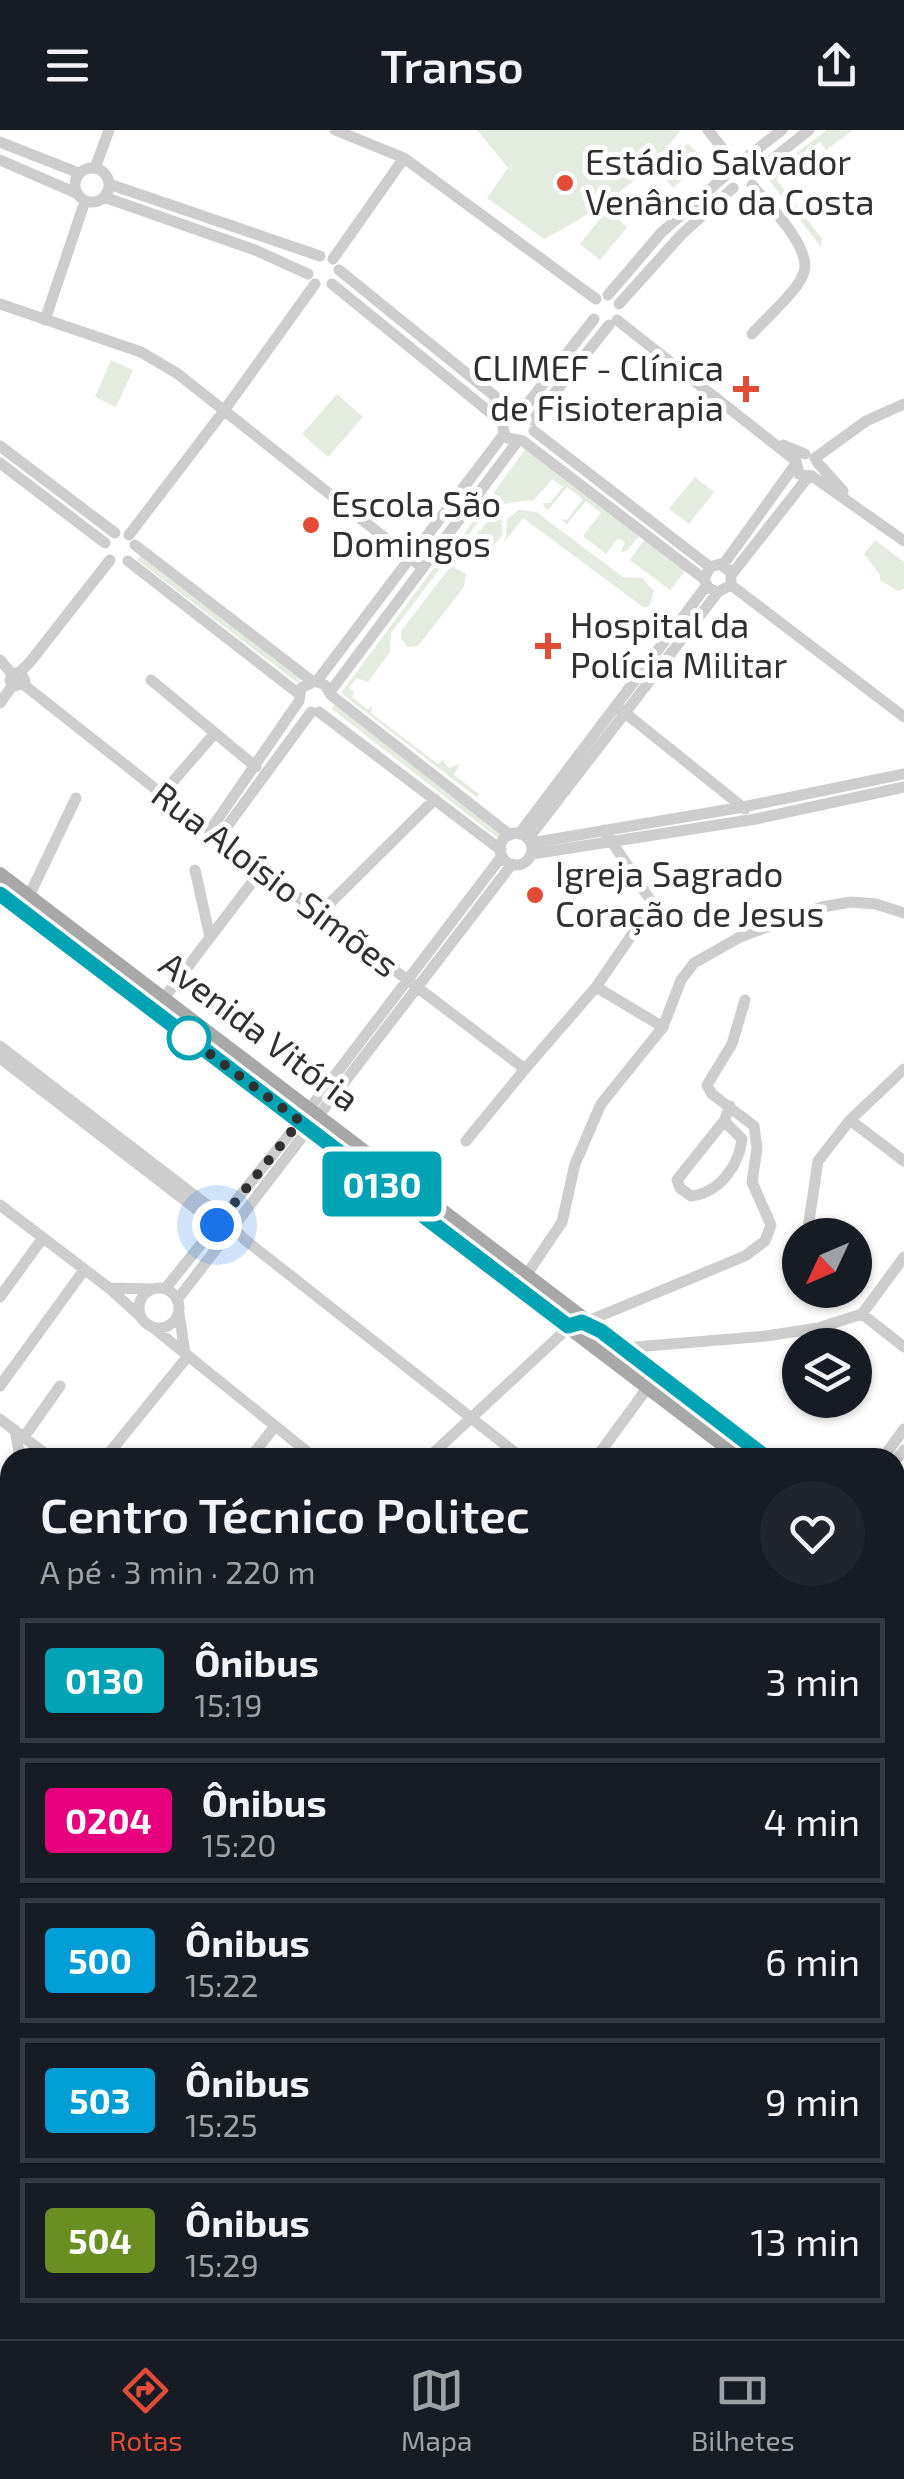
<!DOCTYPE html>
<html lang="pt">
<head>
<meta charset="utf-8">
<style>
  :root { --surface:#171b24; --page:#20242c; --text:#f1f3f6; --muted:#9ea1a6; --line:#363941; --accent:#e24c37 }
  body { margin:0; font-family:"Exo 2",sans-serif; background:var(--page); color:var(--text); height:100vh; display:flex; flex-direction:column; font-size:38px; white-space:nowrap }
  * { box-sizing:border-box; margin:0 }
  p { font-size:32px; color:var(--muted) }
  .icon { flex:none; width:55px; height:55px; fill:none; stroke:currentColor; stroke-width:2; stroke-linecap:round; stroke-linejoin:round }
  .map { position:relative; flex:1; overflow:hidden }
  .drawer { position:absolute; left:0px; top:1318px; width:905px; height:892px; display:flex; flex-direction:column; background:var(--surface); border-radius:30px 30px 0 0; box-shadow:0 2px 8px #0004 }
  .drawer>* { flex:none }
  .badge { padding:0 20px; border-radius:8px; font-size:35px; line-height:65px }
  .needle { width:65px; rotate:226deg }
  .buttons { position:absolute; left:782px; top:1088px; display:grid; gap:20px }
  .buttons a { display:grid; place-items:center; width:90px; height:90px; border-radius:50%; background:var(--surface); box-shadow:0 2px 8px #0004; font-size:50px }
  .you { position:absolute; width:50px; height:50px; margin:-25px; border:8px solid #fff; border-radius:50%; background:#1a73e8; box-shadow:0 0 0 15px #1a73e833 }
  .map>.badge { position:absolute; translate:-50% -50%; box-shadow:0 0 0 5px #fff }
  .round { display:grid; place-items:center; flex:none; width:105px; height:105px; border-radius:52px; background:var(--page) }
  .head { display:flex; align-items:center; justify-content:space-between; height:170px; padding:0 40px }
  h1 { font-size:48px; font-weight:600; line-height:75px }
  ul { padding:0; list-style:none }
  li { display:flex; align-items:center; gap:30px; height:125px; margin:0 20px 15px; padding:0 20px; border:5px solid var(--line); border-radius:0px }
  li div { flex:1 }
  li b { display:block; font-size:38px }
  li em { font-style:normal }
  li .badge { min-width:110px; font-weight:700; text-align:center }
  header { display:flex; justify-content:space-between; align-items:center; height:130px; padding:0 40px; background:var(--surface); font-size:45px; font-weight:600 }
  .tabs { display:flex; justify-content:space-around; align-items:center; height:140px; border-top:2px solid var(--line); background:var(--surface); font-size:28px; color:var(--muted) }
  .tabs a { display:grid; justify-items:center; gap:5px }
  .tabs .selected { color:var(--accent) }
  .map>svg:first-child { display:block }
  .green { fill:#e3ecde }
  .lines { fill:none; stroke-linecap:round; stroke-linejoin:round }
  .minor { stroke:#cdcdcd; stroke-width:11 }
  .major { stroke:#a8a8a8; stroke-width:14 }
  .line-casing { stroke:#fff; stroke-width:22 }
  .line { stroke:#00a3b4; stroke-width:15 }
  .walk { stroke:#303030; stroke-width:10; stroke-dasharray:0 18 }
  .poi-dot { fill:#e24c37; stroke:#fff; stroke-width:4 }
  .stop-dot { fill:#fff; stroke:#00a3b4; stroke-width:5 }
  .labels { text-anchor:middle; stroke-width:10; stroke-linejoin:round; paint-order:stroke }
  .poi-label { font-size:35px; fill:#303030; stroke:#fff; text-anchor:start }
  .street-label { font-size:35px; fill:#303030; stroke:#fff }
</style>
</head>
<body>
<header><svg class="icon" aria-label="menu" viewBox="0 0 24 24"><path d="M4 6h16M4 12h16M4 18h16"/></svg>Transo<svg class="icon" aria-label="share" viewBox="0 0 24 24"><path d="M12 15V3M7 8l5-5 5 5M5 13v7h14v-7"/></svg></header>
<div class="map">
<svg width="904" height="2209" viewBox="0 0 904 2209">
  <rect width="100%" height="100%" fill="#fff"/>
  <!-- green -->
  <path class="green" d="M477,0H681C644,49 598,81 544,109L487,68L508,38Z
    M827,0H853L826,20L820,12L797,27L799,31L776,49L822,109L821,117L766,46Z
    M688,13L704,31L673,58L657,39Z
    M607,80L627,97L600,130L580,114Z
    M111,230L133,240L116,277L95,267Z
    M337,264L363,287L328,327L302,304Z
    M526,318L639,406L627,421L621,422L625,412L618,408L606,424L583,406L601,383L586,371L567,394L560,389L567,390L583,369L567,357L548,380L544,377L543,373H550L563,357L552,349L534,370C481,374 486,383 455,424L448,426Z
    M695,347L714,362L689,394L669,379Z
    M519,380L536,382L623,447L642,448L654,461L649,477H643L523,388L503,413L506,406L507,389Z
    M494,385L501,388L503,404L490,420L474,421L471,410Z
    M644,410L687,439L670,460L630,430Z
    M875,410L904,432V459L898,461L880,450V445L864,424Z
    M142,424L303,547L298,553L137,430Z
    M439,431L442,436L391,503L390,522L368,552L356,548L349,558L354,562L352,567L368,580L372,575L371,583L438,634L442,630L449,638L460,634L454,645L479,664L476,667L341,563Z
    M451,436L466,444L464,457L418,516L407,517L401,508V501Z
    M336,573L503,703L499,709L332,579Z
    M904,1762V1885L895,1888V1768Z
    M62,2200H183L188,2209H61Z
    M281,2200H543L542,2209H254Z"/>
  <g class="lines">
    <!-- minor -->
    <path class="minor" d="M335,0L404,28L596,169
      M708,0L733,32
      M0,12L79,43
      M0,30L76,63
      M95,38L109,0
      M75 55a17 17 0 1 1 34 0a17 17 0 1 1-34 0Z
      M756,42L809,0
      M109,54L320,126
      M104,67L255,120L308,144
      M333,129L404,28
      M339,140L513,281
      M332,154L503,293
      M608,165L661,103L726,45L729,35L743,30L782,0
      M0,174L141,222L178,244L423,438
      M619,174L682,104L733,58
      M45,190L85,71
      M617,190L796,331
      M752,204C765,189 799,160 804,142C812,118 768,74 752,55
      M522,281C506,280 498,294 507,308L523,311L704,449
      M522,281L594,189
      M533,290L609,195
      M534,301L710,437
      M783,315L805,324
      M0,316L115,403
      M815,328L866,291L904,274
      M796,331L799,344L812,346L904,411
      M817,332L843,361
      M0,333L105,413
      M129,405L223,282L315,154
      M135,415L312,551
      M128,431L299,564
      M723,435L795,335
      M732,444L808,347
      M731,455L904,587
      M0,530L12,544
      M20,542L25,551L15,556L10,551L12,544L20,542L30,532L110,430
      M151,550L256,637
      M317,551L504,304
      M23,554L162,664L525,939L596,857L653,774L604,700
      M330,562L517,312
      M0,573L13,555
      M619,578L745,679
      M319,582L501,720
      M162,664L215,603
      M211,699L299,571L301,558L315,551L325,555L331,565L510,705
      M500 719a16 16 0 1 1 32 0a16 16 0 1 1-32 0Z
      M519,704L707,455
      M220,706L311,582
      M528,709L718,462L731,455V442L720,434L710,437L704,449L708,458L718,462
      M531,713L743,677L904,644
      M532,724L756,689L904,657
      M195,740L210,807
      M29,766L76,668
      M320,783L435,669
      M596,857L663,897
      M164,868L263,738
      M0,916L223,1087L244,1109L522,1328
      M0,928L222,1099
      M850,990L904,1031
      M724,991L742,1009C739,1036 719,1063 691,1066L680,1058L677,1050L724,991L730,976
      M466,1011L525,939
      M0,1075L109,1158L142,1188
      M807,1105L818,1031L850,990L904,939
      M527,1144L562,1092L575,1034L601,974L663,897L681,850L694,833L740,807L822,777L851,772L876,774L904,783
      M109,1158L153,1159
      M139 1178a20 20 0 1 1 40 0a20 20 0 1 1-40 0Z
      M165,1159L300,991L502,726
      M0,1167L42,1109
      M177,1170L512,734
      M179,1183L185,1223
      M862,1184L904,1217
      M588,1191L745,1126L765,1111L771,1095L752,1052L757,1018L754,996L712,964L707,955L732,914L745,870
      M151,1196L315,1328
      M623,1218L766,1206L818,1198L862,1184L904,1127
      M0,1256L84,1140
      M0,1289L51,1328
      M15,1300L20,1328
      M24,1307L60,1256
      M105,1328L188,1226
      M250,1328L275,1296
      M428,1328L569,1197
      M596,1328L648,1257
      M883,1328L904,1299
      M895,1331L904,1320
      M0,1389L10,1375
      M0,1413L10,1399
      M0,1431L10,1439
      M895,1573L904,1561
      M0,1579L10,1587
      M0,1628L10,1617
      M0,1723L10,1714
      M0,1850L10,1842
      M895,1959L904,1949
      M895,1989L904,1972
      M895,2085L904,2095
      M0,2144V2143
      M0,2163L10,2166
      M0,2183H2
      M229,2200V2209
      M588,2209L589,2200
      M658,2209L663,2205L704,2200
      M813,2209L818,2200
      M860,2209L862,2200"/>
    <!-- major -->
    <path class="major" d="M0,744L767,1328
      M0,764L740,1328
      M895,1426L904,1433
      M895,1445L904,1452
      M893,2209L904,2195"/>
  </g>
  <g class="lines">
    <defs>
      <path id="line" d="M0,764L568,1196L582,1192L601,1201L767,1328"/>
    </defs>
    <!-- line casing -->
    <use href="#line" class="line-casing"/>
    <!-- line -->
    <use href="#line" class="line"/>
    <!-- walk -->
    <path class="walk" d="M189,908L178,900L300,991L217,1095"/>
  </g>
  <!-- markers -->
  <g class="poi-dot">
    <circle cx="565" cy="53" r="10"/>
    <path d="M741 244h10v10h10v10h-10v10h-10v-10h-10v-10h10z"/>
    <circle cx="311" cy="395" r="10"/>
    <path d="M543 501h10v10h10v10h-10v10h-10v-10h-10v-10h10z"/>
    <circle cx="535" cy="765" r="10"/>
  </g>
  <circle class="stop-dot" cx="189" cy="908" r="20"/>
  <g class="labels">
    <!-- poi labels -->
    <g class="poi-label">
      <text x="585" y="45">Estádio Salvador<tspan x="585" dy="40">Venâncio da Costa</tspan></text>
      <text x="724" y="251" text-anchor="end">CLIMEF - Clínica<tspan x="724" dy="40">de Fisioterapia</tspan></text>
      <text x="331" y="387">Escola São<tspan x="331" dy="40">Domingos</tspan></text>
      <text x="570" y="508">Hospital da<tspan x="570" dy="40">Polícia Militar</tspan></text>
      <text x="555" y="757">Igreja Sagrado<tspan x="555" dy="40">Coração de Jesus</tspan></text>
    </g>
    <!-- street labels -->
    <g class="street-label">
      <text transform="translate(275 750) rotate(37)" y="12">Rua Aloísio Simões</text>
      <text transform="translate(259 902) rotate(37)" y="12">Avenida Vitória</text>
    </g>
  </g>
</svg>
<div class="buttons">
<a><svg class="needle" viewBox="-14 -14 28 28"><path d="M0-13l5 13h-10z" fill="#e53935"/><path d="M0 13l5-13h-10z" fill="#9ea1a6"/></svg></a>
<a><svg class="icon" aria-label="layers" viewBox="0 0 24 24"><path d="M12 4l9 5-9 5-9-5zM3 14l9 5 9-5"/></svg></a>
</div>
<div class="you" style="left:217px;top:1095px"></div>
<b class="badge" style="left:382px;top:1054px;background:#00a3b4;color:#fff">0130</b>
<section class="drawer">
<div class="head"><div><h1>Centro Técnico Politec</h1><p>A pé · 3 min · 220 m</p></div><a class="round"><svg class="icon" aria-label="heart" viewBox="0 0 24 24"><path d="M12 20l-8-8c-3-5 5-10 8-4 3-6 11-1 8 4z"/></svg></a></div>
<ul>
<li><span class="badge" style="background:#00a3b4;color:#fff">0130</span><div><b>Ônibus</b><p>15:19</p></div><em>3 min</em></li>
<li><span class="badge" style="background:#e6007e;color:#fff">0204</span><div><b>Ônibus</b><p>15:20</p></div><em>4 min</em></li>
<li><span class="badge" style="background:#009ed6;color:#fff">500</span><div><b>Ônibus</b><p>15:22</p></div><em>6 min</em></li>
<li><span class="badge" style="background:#009ed6;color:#fff">503</span><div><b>Ônibus</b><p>15:25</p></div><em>9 min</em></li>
<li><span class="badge" style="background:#6b8e23;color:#fff">504</span><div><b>Ônibus</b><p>15:29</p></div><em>13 min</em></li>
</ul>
</section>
</div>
<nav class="tabs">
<a class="selected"><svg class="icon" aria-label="directions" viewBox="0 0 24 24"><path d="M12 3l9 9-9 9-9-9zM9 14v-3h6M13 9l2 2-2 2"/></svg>Rotas</a>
<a><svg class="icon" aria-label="map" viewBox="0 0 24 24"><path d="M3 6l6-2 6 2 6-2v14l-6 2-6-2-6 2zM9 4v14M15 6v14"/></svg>Mapa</a>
<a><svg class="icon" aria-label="tickets" viewBox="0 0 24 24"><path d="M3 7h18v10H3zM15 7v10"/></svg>Bilhetes</a>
</nav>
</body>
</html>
